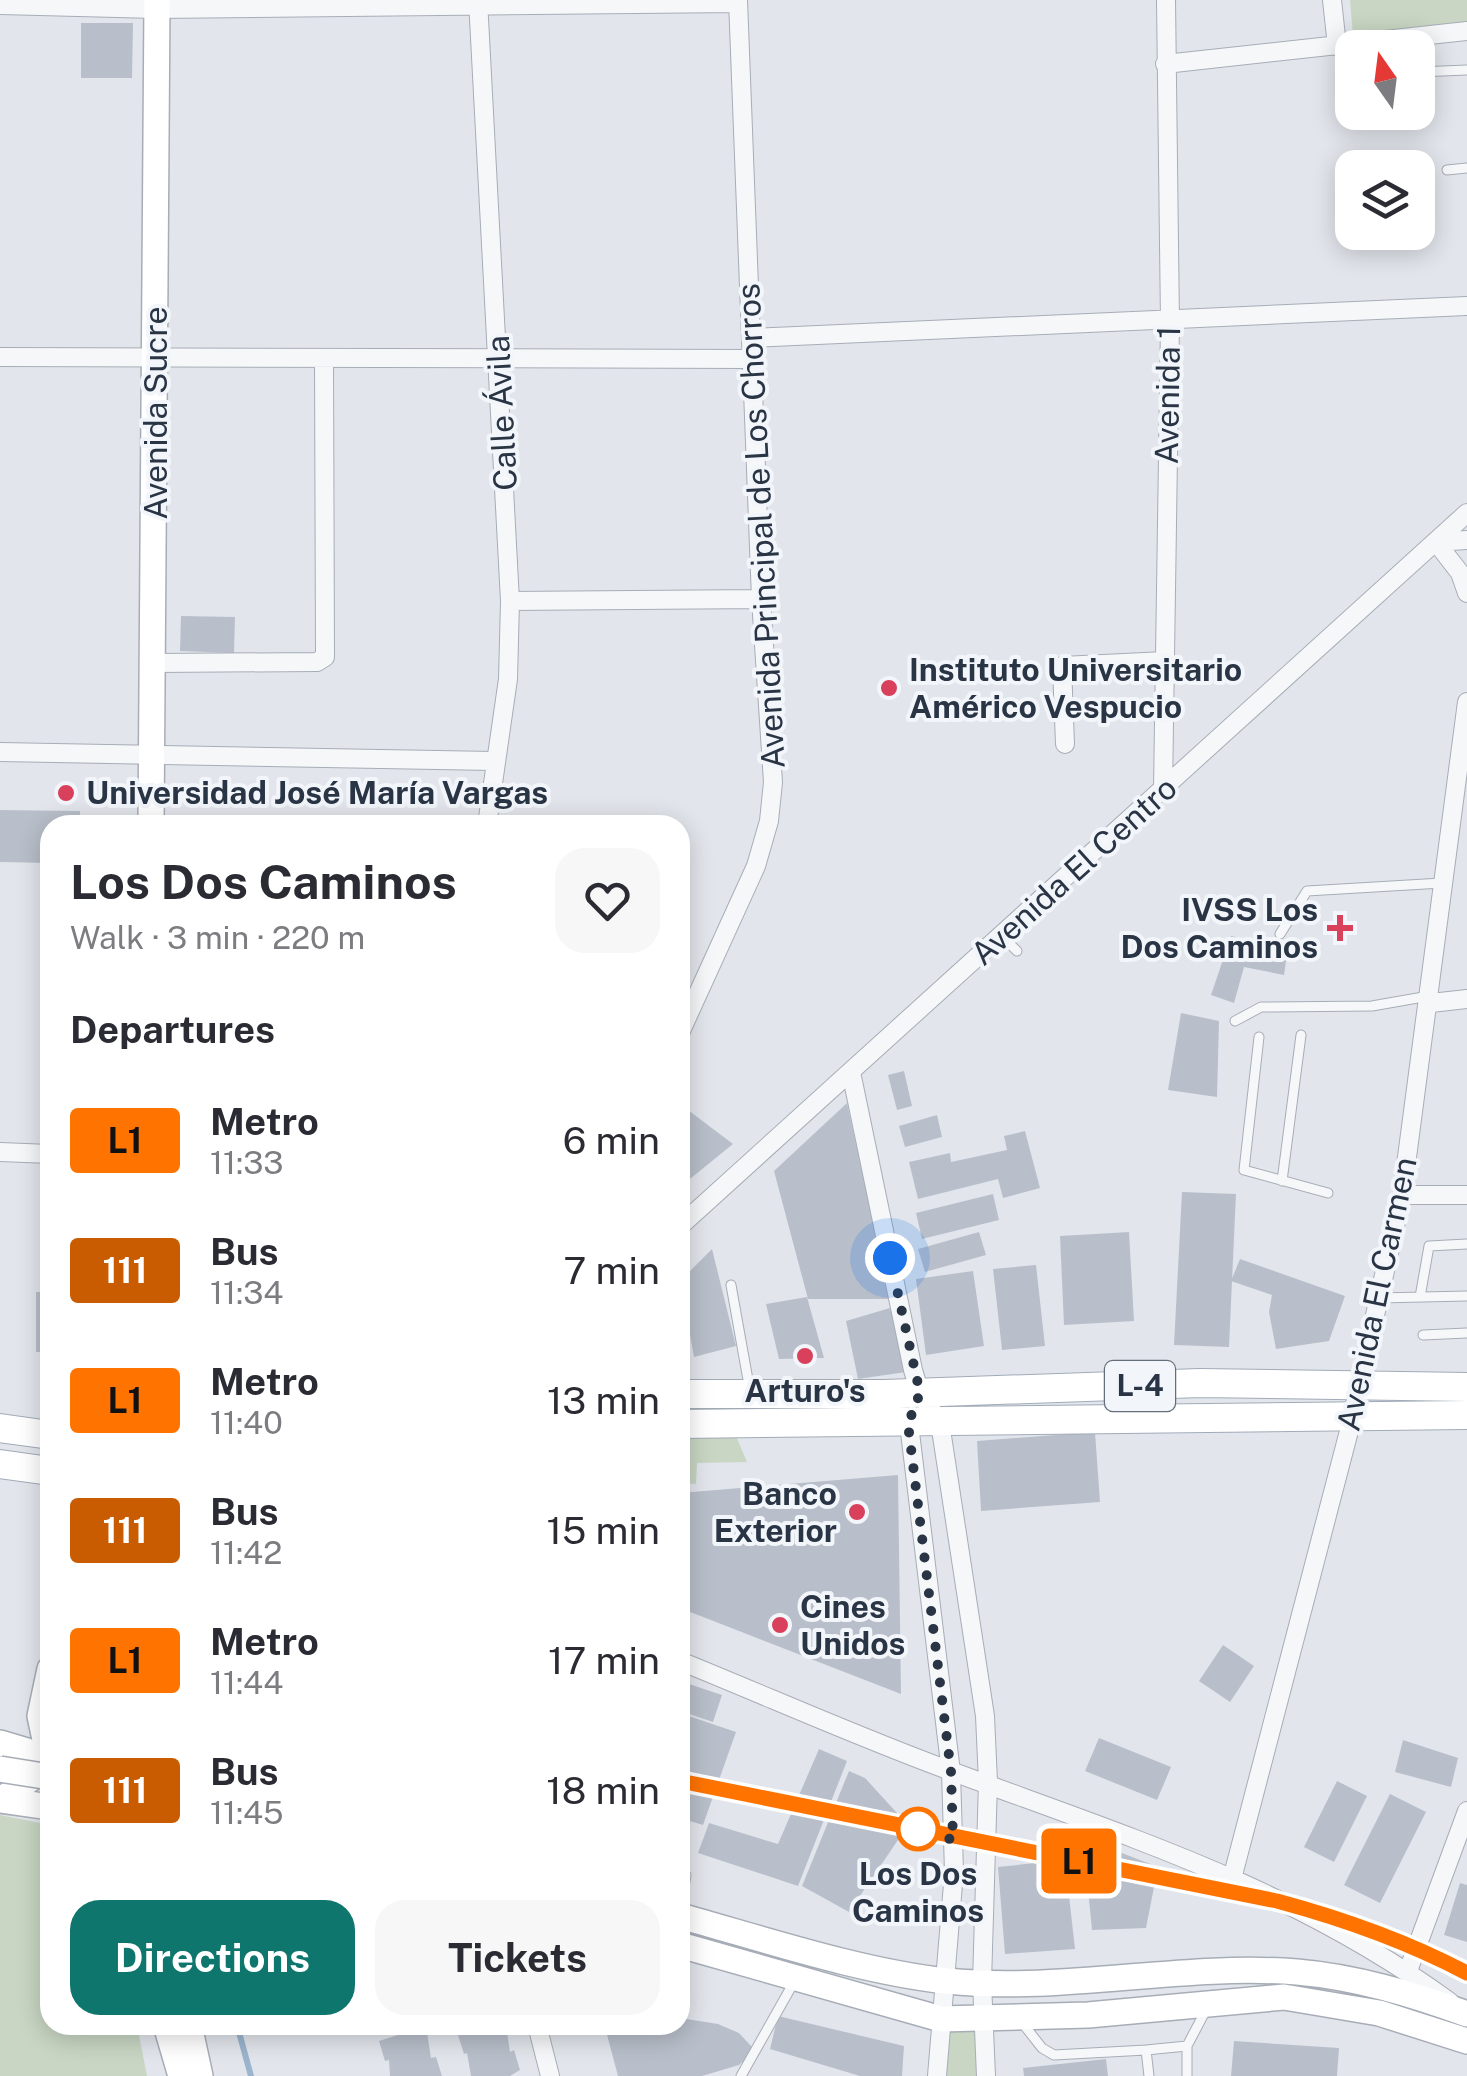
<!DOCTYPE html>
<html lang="en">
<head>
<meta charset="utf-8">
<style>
  :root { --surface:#fff; --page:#f7f7f7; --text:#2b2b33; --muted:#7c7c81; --accent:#0f766e }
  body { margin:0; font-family:"Public Sans",sans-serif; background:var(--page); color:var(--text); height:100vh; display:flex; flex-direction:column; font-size:38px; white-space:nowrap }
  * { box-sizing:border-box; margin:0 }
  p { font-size:32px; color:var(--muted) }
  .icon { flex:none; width:55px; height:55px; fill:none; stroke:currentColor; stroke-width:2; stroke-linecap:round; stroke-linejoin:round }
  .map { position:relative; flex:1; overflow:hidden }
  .details { position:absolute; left:40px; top:815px; width:650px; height:1220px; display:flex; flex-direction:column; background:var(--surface); border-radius:30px; box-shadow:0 5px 25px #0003 }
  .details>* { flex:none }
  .badge { padding:0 20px; border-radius:8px; font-size:35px; line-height:65px }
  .needle { width:65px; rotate:346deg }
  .controls { position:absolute; left:1335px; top:30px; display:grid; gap:20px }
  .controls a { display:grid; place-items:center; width:100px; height:100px; border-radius:20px; background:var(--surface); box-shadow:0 5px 25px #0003; font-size:50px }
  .you { position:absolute; width:50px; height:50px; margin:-25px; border:8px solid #fff; border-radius:50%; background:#1a73e8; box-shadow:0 0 0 15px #1a73e833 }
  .map>.badge { position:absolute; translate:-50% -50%; box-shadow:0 0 0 5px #fff }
  h2 { padding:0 30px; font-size:38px; line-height:90px }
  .round { display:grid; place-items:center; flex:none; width:105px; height:105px; border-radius:30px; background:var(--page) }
  .summary { display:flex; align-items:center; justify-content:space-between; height:170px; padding:0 30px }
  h1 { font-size:48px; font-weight:700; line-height:75px }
  .cta { display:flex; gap:20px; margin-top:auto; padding:20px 30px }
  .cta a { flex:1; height:115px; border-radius:30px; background:var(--accent); color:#fff; font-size:40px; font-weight:700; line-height:115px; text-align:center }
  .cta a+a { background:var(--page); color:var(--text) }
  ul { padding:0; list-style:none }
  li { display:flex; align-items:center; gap:30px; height:130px; padding:0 30px }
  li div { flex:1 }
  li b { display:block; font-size:38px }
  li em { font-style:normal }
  li .badge { min-width:110px; font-weight:700; text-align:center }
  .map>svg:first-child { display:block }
  .green { fill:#c8d6c3 }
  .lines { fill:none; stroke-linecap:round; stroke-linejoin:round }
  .stream { stroke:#9bb5ce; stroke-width:6 }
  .building { fill:#b9bfca }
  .service-casing { stroke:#a7adb7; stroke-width:11 }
  .minor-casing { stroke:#a7adb7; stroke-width:20 }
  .secondary-casing { stroke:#a7adb7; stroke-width:28 }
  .primary-casing { stroke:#a1abb8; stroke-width:30 }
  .service { stroke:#f6f7f9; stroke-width:9 }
  .minor { stroke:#f6f7f9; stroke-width:18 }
  .secondary { stroke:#fff; stroke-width:25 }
  .primary { stroke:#fff; stroke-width:28 }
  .secondary-bridge-casing { stroke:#a7adb7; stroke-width:28; stroke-linecap:butt }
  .secondary-bridge { stroke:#fff; stroke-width:25 }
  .line-casing { stroke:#fff; stroke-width:22 }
  .line { stroke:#ff7400; stroke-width:15 }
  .walk { stroke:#293445; stroke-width:10; stroke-dasharray:0 18 }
  .poi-dot { fill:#d8405b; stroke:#f2f5f9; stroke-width:4 }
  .stop-dot { fill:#fff; stroke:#ff7400; stroke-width:5 }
  .labels { text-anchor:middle; stroke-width:8; stroke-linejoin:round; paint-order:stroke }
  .shield { fill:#f2f5f9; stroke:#656e7b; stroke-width:2.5 }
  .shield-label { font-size:30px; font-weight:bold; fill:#293445 }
  .street-label { font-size:32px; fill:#293445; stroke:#f2f5f9 }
  .poi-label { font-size:32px; font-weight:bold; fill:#293445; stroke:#f2f5f9; text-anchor:start }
  .stop-label { font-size:32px; font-weight:bold; fill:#293445; stroke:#f2f5f9 }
</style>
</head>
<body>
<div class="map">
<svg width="1467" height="2076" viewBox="0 0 1467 2076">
  <rect width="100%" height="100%" fill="#e2e6ec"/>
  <!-- green -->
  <path class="green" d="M1350,0H1467V24L1353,36Z
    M736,1436L747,1462L697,1463L696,1484L680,1483V1437Z
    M0,1815L40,1823L50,1832V2025H137L147,2076H0Z
    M941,2019L986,2021V2076H938Z"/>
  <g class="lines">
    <!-- stream -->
    <path class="stream" d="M237,2025L251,2076"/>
  </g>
  <!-- building -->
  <path class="building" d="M81,23H133L132,78H81Z
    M181,616L235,617L234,653L180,651Z
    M0,810L80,811V825H50V863L0,862Z
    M1231,936L1288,947L1284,975L1244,967L1234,1003L1211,995Z
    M1181,1013L1219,1021L1217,1097L1168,1090Z
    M904,1071L912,1106L897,1110L888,1075Z
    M847,1103L890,1299H808L774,1171Z
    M684,1107L733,1144L680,1187V1117Z
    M937,1115L942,1137L905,1147L899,1126Z
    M1025,1131L1040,1188L1003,1198L998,1179L918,1199L909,1162L950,1153L951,1162L1007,1150L1004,1136Z
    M1182,1192L1236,1194L1229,1347L1174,1345Z
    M993,1194L999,1220L922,1239L916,1213Z
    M979,1232L986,1255L925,1272L918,1249Z
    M1129,1232L1134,1321L1064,1325L1060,1236Z
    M712,1249L736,1346L694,1357L680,1281Z
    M1240,1259L1345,1296L1329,1341L1276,1349L1269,1312L1272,1295L1231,1281Z
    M1036,1265L1045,1346L1002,1350L993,1269Z
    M973,1271L984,1346L926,1355L916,1279Z
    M36,1292H50V1352H36Z
    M807,1297L824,1358L779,1359L766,1304Z
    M890,1308L906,1372L858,1379L846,1321Z
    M1095,1432L1100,1502L981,1511L977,1441Z
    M898,1475L901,1694L680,1608V1493Z
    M1223,1645L1254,1666L1230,1702L1199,1681Z
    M680,1681L722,1695L713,1722L680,1711Z
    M680,1713L736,1732L703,1825L680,1818Z
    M1099,1738L1171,1767L1157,1800L1085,1771Z
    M1403,1740L1458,1758L1451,1787L1395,1772Z
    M819,1749L847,1761L798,1886L698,1853L709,1823L778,1844Z
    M849,1771L865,1778L897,1813L898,1840L849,1912L802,1886Z
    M1337,1781L1367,1796L1334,1862L1304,1847Z
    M1390,1794L1426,1812L1380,1903L1344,1885Z
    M1083,1838L1158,1867L1146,1928L1092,1930Z
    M1065,1860L1075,1949L1005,1954L998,1867Z
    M1460,1883L1467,1885V1942L1444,1935Z
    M778,2016L904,2046L902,2076H860L770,2049Z
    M680,2018L718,2024L739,2033L752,2047L750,2055L739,2065L702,2076H618L606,2031L631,2025H680Z
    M479,2025H506L510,2052L514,2050L520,2070L510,2076H471L467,2053L464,2054L458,2035Z
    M426,2026L431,2058L436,2057L442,2076H390L389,2060L385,2061L379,2041Z
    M1234,2041L1339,2048L1337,2076H1231Z
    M1106,2059L1108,2076H1024L1023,2068Z"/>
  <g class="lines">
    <defs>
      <path id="service" d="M1418,72L1467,70
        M1447,170L1467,168
        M1280,934L1307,891L1442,883
        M1002,936L1017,951
        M1235,1021L1261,1007L1372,1006L1429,996
        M1259,1037L1244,1170L1328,1193
        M1282,1181L1301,1035
        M731,1285L750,1391
        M1420,1297L1429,1246L1467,1244
        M1379,1298L1467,1296
        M1423,1335L1467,1333
        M680,1867L686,1875L680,1912
        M1020,2020L1042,2048L1054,2055L1146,2050L1149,2076
        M1146,2050L1187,2046
        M741,2076L794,1982
        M1187,2076V2046L1207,2008"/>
      <path id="minor" d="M478,0L510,601L508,679L487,825
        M1332,0L1337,46
        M0,5L156,9L738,3
        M1165,64L1467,31
        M751,338L1467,306
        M0,357L753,359
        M1436,542L1460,573L1467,593
        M1436,542L1467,540
        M510,601L761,599
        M154,663L317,662L325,657L324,358
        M1065,744L1062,666L1165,661
        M0,752L493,761
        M1163,790L1170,323L1166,0
        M1431,1003L1467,999
        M680,1033L756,866L769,821L773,782L761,599L738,0
        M851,1072L913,1370L920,1393L940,1423L985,1716L988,1782L982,1982L986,2076
        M0,1152L50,1154
        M1402,1195H1467
        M680,1226L1467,513
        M912,1416L909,1424L951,1772L954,1872L937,2076
        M680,1661C769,1697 858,1737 948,1770C1128,1837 1292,1887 1450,2002
        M1233,1875L1349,1431L1402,1195L1467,702
        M1408,1971L1467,1811
        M537,2025L550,2076"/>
      <path id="secondary" d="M151,825L157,0
        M50,1669L40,1716L50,1763
        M0,1743L27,1751L36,1763L33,1777L1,1800
        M0,1800L50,1807
        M680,1916C763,1939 862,1972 947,1981C1064,1993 1181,1963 1297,1972C1356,1977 1412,1994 1467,2014
        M680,1945L941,2019L1088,2015L1284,1997L1379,2013L1467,2041
        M166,2025L181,2076
        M189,2025L200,2076"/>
      <path id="primary" d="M680,1394H884L1200,1383L1467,1387
        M680,1424L1467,1415
        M0,1428L50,1435
        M0,1464L50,1471"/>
    </defs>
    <!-- service casing -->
    <use href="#service" class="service-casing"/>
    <!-- minor casing -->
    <use href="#minor" class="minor-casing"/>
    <!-- secondary casing -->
    <use href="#secondary" class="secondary-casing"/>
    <!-- primary casing -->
    <use href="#primary" class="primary-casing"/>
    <!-- service -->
    <use href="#service" class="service"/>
    <!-- minor -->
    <use href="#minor" class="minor"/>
    <!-- secondary -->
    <use href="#secondary" class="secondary"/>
    <!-- primary -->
    <use href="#primary" class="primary"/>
    <defs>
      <path id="secondary-bridge" d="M0,1769L50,1777"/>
    </defs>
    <!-- secondary-bridge casing -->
    <use href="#secondary-bridge" class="secondary-bridge-casing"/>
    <!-- secondary-bridge -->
    <use href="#secondary-bridge" class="secondary-bridge"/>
  </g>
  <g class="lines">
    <defs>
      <path id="line" d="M680,1781L1277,1901C1344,1919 1406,1941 1467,1973"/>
    </defs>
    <!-- line casing -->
    <use href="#line" class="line-casing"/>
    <!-- line -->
    <use href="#line" class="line"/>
    <!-- walk -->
    <path class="walk" d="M890,1258L920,1393L908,1424L951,1772L953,1840L918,1829"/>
  </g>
  <!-- markers -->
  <g class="poi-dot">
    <circle cx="889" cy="688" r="10"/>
    <circle cx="66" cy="793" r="10"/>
    <path d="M1335 913h10v10h10v10h-10v10h-10v-10h-10v-10h10z"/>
    <circle cx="805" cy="1356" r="10"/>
    <circle cx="857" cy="1512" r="10"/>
    <circle cx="780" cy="1625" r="10"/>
  </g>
  <circle class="stop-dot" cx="918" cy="1829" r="20"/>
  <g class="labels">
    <!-- shield labels -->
    <rect class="shield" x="1105" y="1361" width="70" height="50" rx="8"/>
    <g class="shield-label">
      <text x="1140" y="1396">L-4</text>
    </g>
    <!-- street labels -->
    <g class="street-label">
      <text transform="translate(1168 395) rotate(-89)" y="11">Avenida 1</text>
      <text transform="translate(156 413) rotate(-90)" y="11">Avenida Sucre</text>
      <text transform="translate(502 413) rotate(-93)" y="11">Calle Ávila</text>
      <text transform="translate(761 526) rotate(-93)" y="11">Avenida Principal de Los Chorros</text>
      <text transform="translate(1074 871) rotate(-42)" y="11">Avenida El Centro</text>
      <text transform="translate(1377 1294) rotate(-78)" y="11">Avenida El Carmen</text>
    </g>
    <!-- poi labels -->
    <g class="poi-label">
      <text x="909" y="681">Instituto Universitario<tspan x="909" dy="37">Américo Vespucio</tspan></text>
      <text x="86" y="804">Universidad José María Vargas</text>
      <text x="1318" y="921" text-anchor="end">IVSS Los<tspan x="1318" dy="37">Dos Caminos</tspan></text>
      <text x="805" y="1402" text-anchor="middle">Arturo's</text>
      <text x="837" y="1505" text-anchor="end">Banco<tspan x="837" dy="37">Exterior</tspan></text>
      <text x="800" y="1618">Cines<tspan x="800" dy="37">Unidos</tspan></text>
    </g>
    <!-- stop labels -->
    <g class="stop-label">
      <text x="918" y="1885">Los Dos<tspan x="918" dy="37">Caminos</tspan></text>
    </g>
  </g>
</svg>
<div class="controls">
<a><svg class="needle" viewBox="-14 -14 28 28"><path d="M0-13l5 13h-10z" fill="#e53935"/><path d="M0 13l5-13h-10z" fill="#7c7c81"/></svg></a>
<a><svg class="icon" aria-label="layers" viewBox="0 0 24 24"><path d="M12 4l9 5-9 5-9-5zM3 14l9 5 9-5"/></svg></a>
</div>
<div class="you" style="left:890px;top:1258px"></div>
<b class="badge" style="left:1079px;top:1861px;background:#ff7400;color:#111">L1</b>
<section class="details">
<div class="summary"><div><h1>Los Dos Caminos</h1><p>Walk · 3 min · 220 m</p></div><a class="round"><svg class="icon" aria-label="heart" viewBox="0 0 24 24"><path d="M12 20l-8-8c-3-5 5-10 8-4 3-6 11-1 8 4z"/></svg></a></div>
<h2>Departures</h2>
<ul>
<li><span class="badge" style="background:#ff7400;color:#111">L1</span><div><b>Metro</b><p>11:33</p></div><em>6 min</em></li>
<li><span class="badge" style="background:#c95b00;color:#fff">111</span><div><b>Bus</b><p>11:34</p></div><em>7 min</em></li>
<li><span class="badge" style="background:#ff7400;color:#111">L1</span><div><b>Metro</b><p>11:40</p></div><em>13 min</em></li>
<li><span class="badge" style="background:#c95b00;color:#fff">111</span><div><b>Bus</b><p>11:42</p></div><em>15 min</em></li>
<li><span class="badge" style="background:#ff7400;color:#111">L1</span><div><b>Metro</b><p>11:44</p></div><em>17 min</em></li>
<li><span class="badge" style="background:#c95b00;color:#fff">111</span><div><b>Bus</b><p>11:45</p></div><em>18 min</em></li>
</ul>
<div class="cta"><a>Directions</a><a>Tickets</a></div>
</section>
</div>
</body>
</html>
